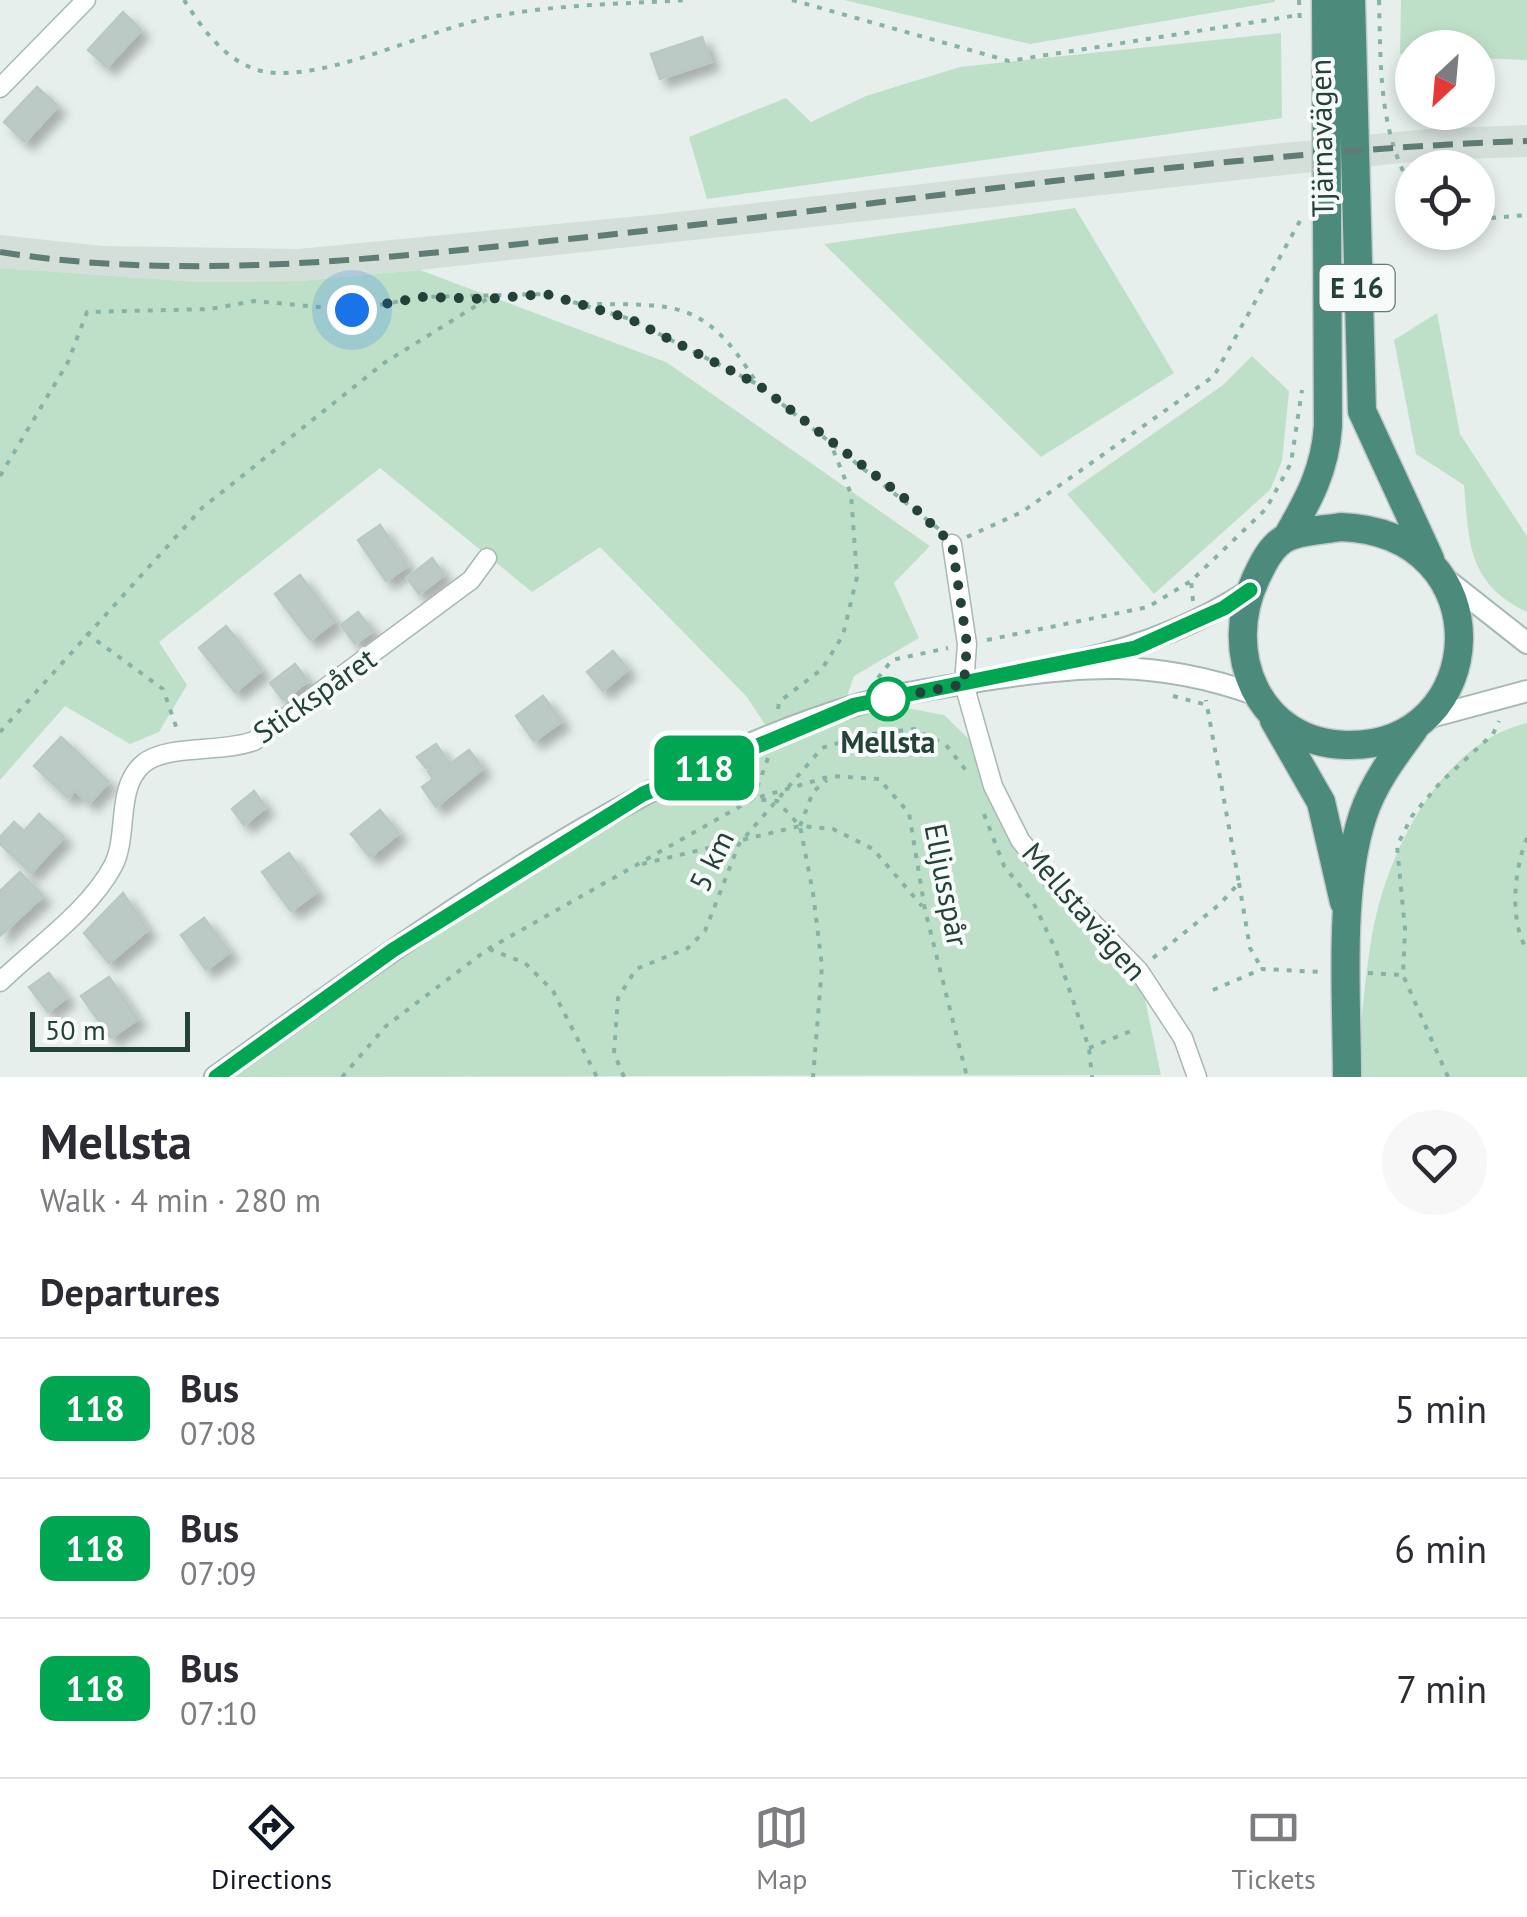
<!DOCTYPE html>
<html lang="en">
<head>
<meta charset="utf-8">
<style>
  :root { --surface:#fff; --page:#f7f7f7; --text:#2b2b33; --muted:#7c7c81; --line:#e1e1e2; --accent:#111827 }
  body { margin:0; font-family:"PT Sans",sans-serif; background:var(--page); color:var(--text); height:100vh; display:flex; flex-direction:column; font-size:38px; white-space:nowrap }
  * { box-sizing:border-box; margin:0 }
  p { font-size:32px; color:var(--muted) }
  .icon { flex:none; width:55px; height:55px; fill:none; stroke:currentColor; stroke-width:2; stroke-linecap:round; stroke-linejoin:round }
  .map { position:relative; height:1077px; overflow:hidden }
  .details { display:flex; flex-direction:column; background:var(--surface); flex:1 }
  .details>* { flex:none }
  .badge { padding:0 20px; border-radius:15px; font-size:35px; line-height:65px }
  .needle { width:65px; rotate:206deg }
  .tools { position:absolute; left:1395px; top:30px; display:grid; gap:20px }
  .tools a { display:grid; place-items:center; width:100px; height:100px; border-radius:50%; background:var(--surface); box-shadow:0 5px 15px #0003; font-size:50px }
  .scale { position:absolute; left:30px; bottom:25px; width:160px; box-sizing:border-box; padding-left:10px; border:5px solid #24423a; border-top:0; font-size:28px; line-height:35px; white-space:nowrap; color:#24423a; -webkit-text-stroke:8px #f7fbf9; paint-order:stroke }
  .you { position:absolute; width:50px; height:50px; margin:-25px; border:8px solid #fff; border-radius:50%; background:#1a73e8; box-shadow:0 0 0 15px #1a73e833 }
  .map>.badge { position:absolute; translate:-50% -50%; box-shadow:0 0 0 5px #fff }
  h2 { padding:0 40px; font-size:38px; line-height:90px }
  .round { display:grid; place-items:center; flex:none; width:105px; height:105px; border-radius:52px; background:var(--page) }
  .headline { display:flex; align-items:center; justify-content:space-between; height:170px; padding:0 40px }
  h1 { font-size:48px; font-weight:800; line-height:75px }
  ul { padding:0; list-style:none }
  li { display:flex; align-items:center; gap:30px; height:140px; padding:0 40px; border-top:2px solid var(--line) }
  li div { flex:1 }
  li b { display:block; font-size:38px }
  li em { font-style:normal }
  li .badge { min-width:110px; font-weight:700; text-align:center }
  .tabs { display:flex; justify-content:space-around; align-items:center; height:140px; border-top:2px solid var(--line); background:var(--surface); font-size:28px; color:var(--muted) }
  .tabs a { display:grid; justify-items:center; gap:5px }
  .tabs .selected { color:var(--accent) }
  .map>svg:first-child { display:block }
  .built { fill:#d4dfda }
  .green { fill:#bfe0c8 }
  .building { fill:#bbcac4; stroke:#b8c9c2; stroke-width:2.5; filter:url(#shadow) }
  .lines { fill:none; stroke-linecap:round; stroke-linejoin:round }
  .minor-casing { stroke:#a8b8b2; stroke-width:21 }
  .tertiary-casing { stroke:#a8b8b2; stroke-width:24 }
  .trunk-casing { stroke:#c2cac8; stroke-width:31 }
  .path { stroke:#86b3a5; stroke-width:4; stroke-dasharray:5 8; stroke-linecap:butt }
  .minor { stroke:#fff; stroke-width:18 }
  .tertiary { stroke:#fff; stroke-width:20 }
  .trunk { stroke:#4c8a7c; stroke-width:28 }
  .rail { stroke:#5f7d75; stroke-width:6; stroke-dasharray:20 10; stroke-linecap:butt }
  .line-casing { stroke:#fff; stroke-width:22 }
  .line { stroke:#00a651; stroke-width:15 }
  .walk { stroke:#24423a; stroke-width:10; stroke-dasharray:0 18 }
  .stop-dot { fill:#fff; stroke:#00a651; stroke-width:5 }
  .labels { text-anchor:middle; stroke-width:8; stroke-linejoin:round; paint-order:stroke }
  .shield { fill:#f7fbf9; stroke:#637a73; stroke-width:2.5 }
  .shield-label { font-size:28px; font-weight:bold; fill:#24423a }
  .street-label { font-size:30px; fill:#24423a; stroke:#f7fbf9 }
  .stop-label { font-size:30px; font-weight:bold; fill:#24423a; stroke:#f7fbf9 }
</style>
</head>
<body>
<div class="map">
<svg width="1527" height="1077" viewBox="0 0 1527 1077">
  <defs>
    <filter id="shadow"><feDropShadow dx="8" dy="8" stdDeviation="5" flood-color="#0004"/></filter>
  </defs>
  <rect width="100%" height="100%" fill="#e6efeb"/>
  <!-- built -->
  <path class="built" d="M1527,125V157L1431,160L1266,177L420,270L300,281L198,282L0,268V235L103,246L298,249L660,214L1263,145L1428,129Z"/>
  <!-- green -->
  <path class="green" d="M844,0H1275V2L1030,44Z
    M1401,0H1527V60L1478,58V48H1412V55L1400,54Z
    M1281,33L1282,118L707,199L689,137L786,98L811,122L866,96L960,67Z
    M1075,208L1174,373L1041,457L824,244Z
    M0,268L198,282L300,281L420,270L666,362L930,546L894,583L919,638L854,676L845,702L880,703L944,715L969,739L987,789L1139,971L1161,1075L215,1077L643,795L773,737L747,697L600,547L532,592L380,468L159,642L187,685L159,732L130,744L65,706L0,780Z
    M1437,313L1460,434L1527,536V612C1468,584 1469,544 1464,485L1416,454L1394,340Z
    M1252,356L1289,391L1282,461L1270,490L1154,594L1067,494L1223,385Z
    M1527,723V1077H1355C1362,1027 1364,975 1374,925C1390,847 1443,742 1527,723Z"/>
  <!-- building -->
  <path class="building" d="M123,12L141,30L107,67L88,50Z
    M702,37L711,62L660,79L651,54Z
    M37,87L58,106L25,142L4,122Z
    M380,525L408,566L386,581L358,540Z
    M432,558L444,575L419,594L407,578Z
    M300,575L335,621L310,640L275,594Z
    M358,612L373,631L355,644L341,625Z
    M226,626L262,670L235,692L199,648Z
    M613,651L628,669L603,691L587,672Z
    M295,664L308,681L283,700L270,683Z
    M543,696L562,721L534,741L516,716Z
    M61,737L109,782L89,803L75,790L68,798L34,766Z
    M436,744L450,764L469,750L483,768L436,807L422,787L433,779L428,771L434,766L426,768L417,757Z
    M254,791L266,807L244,825L232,809Z
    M380,810L399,833L370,857L351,834Z
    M39,814L64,837L31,873L0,844V837L14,822L24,831Z
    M289,853L317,892L291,911L262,872Z
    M20,872L43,896L0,936V891Z
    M123,893L148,930L109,963L84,933Z
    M204,918L230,952L206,970L181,935Z
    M49,973L67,997L48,1012L29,987Z
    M109,977L138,1019L111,1038L81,996Z"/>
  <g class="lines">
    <defs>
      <path id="minor" d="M0,88L86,0
        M952,544L967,644L964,684L993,786L1020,840L1056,885L1139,971L1183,1038L1197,1077
        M0,982C36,947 89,911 113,866C129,836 115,788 143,764C166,744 222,753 254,741L471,580L487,558"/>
      <path id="tertiary" d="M1447,580L1527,643
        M1081,660C1141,646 1198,624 1250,590
        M1427,718L1527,691
        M215,1077C405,941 629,774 853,706C893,694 938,688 979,681C1082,664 1155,659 1254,694"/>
      <path id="trunk" d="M1351,0L1362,411L1430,559
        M1341,527C1504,533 1491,749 1346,745C1257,743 1221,651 1256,578C1263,563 1272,544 1288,537C1303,530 1324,530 1341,527Z
        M1287,537C1309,499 1325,470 1328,426L1326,0
        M1274,720L1321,802L1344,902
        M1347,1077C1347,998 1338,890 1363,815C1373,784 1394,756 1414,729"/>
    </defs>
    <!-- minor casing -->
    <use href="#minor" class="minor-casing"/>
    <!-- tertiary casing -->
    <use href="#tertiary" class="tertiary-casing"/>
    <!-- trunk casing -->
    <use href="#trunk" class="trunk-casing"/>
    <!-- path -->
    <path class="path" d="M184,0C205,33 232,71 276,73C343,75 430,28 497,16C560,4 625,4 688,0
      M792,0L1009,61L1299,15
      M1299,0L1300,25
      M1379,0C1381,68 1378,128 1412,189
      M1478,219L1527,215
      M584,304C676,305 704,298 756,382
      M0,476L68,362L87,312L210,309L254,301L352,310L423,297L546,294L630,319L757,384L940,530
      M967,537L1022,512L1214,376L1301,219
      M1193,601L1191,581L1266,509L1291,463L1302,390
      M86,633L163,689L178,732
      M987,640L1148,607L1191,581
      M878,678L892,660L948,648
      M1173,696L1207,705
      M778,709L779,702L822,669L843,635L857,577L851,494L830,442
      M0,732L202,508L384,363L487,299
      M768,758L753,799L777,801L800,826L813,893L822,966L813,1077
      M984,814L1004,866L1033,902L1056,950L1089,1048L1092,1077
      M800,826L813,792L827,780
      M1527,838C1514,869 1509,921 1527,950
      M642,864L800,826L833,829L873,849L922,906
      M1239,883L1250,948L1262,969
      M489,949L525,963L553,991L597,1077
      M1153,958L1220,904L1239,883L1206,700
      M1368,973L1403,975
      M1213,990L1262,969L1321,972
      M1089,1048L1136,1029
      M342,1077L386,1026L488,949L753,799L831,776L879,779L909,813L925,910L967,1077
      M624,1077L614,1053L618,998L636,969L688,948L705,931L739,844L822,748L864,735L914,729L946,745L968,773
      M1448,1077L1403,975L1405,929L1397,846L1412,816L1440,783L1493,734L1499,721"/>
    <!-- minor -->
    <use href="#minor" class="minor"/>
    <!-- tertiary -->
    <use href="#tertiary" class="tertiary"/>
    <!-- trunk -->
    <use href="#trunk" class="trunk"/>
    <!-- rail -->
    <path class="rail" d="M0,252C189,282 380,258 569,239C886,206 1209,152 1527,141"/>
  </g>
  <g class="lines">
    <defs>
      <path id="line" d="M216,1077L393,950L643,794L855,705L1135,648L1224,608L1250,590"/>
    </defs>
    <!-- line casing -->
    <use href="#line" class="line-casing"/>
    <!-- line -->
    <use href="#line" class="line"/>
    <!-- walk -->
    <path class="walk" d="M352,310L423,297L487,299L546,294L630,319L757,384L902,496L952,544L967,644L964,684L888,699"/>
  </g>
  <!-- markers -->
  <circle class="stop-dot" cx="888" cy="699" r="20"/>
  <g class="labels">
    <!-- shield labels -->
    <rect class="shield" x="1319.5" y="265" width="75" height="46" rx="8"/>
    <g class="shield-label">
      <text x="1357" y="298">E 16</text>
    </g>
    <!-- street labels -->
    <g class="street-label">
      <text transform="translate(1322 138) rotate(-91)" y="10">Tjärnavägen</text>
      <text transform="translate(315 696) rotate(-35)" y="10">Stickspåret</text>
      <text transform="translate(712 861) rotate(-64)" y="10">5 km</text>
      <text transform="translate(946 885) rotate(79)" y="10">Elljusspår</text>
      <text transform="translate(1084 912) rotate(49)" y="10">Mellstavägen</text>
    </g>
    <!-- stop labels -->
    <g class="stop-label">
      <text x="888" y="753">Mellsta</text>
    </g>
  </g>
</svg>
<div class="tools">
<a><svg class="needle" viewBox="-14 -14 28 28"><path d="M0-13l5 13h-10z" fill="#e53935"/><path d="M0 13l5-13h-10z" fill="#7c7c81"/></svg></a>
<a><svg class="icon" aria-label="locate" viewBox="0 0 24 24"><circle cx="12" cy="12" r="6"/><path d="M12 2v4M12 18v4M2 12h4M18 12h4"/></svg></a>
</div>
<div class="scale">50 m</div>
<div class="you" style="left:352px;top:310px"></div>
<b class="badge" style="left:704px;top:768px;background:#00a651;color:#fff">118</b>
</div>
<section class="details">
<div class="headline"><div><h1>Mellsta</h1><p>Walk · 4 min · 280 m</p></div><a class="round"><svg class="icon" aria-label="heart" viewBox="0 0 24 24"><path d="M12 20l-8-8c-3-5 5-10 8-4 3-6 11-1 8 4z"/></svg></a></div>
<h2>Departures</h2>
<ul>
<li><span class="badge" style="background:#00a651;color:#fff">118</span><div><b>Bus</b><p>07:08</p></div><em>5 min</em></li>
<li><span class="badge" style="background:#00a651;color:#fff">118</span><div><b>Bus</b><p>07:09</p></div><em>6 min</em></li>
<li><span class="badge" style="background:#00a651;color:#fff">118</span><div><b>Bus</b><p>07:10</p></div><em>7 min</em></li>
</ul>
</section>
<nav class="tabs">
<a class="selected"><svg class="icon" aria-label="directions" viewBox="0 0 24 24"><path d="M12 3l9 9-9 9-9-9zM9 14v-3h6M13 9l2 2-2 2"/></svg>Directions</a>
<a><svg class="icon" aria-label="map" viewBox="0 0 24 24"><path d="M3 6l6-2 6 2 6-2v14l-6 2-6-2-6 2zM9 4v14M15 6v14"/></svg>Map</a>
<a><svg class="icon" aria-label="tickets" viewBox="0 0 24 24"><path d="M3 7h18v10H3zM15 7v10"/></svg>Tickets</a>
</nav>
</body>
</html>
